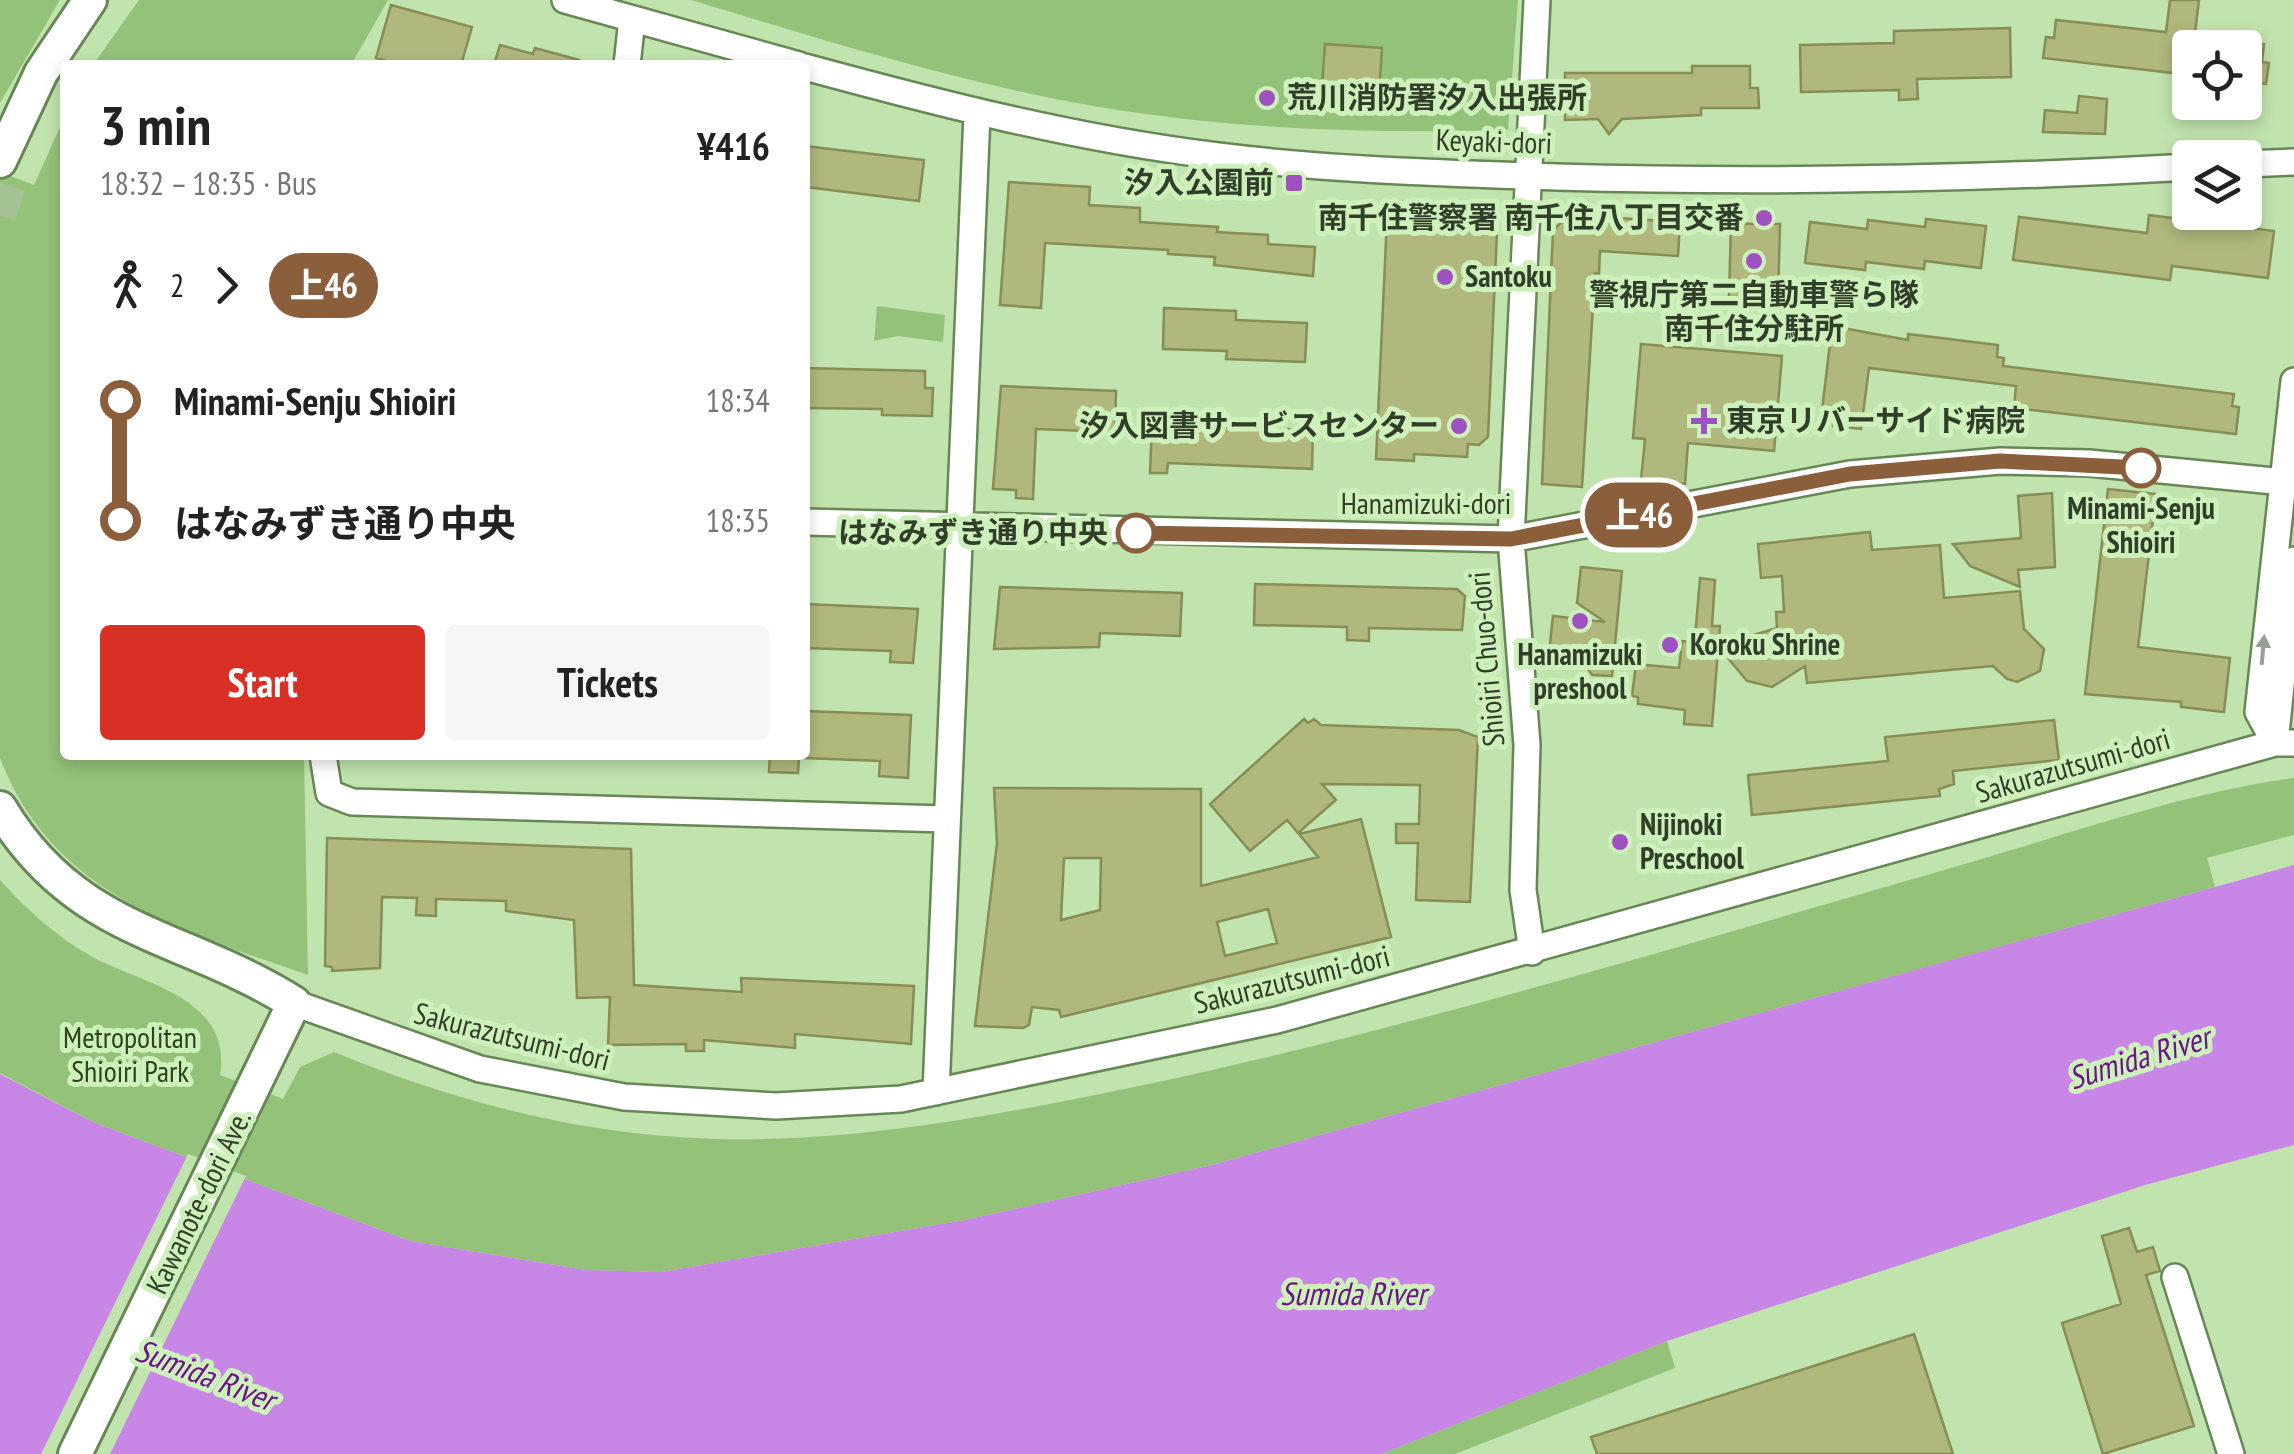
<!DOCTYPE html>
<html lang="en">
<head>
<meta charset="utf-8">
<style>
  :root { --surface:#fff; --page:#f6f6f6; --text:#222; --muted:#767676; --accent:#d93025 }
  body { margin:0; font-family:"PT Sans Narrow","Noto Sans JP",sans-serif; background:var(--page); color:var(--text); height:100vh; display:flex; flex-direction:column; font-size:38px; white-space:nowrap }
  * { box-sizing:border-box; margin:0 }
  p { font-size:32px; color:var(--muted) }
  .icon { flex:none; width:55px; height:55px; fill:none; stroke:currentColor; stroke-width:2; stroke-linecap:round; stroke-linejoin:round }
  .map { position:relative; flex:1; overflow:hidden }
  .details { position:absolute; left:60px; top:60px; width:750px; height:700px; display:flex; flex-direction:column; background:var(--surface); border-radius:10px; box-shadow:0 5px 15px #0003 }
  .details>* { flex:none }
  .badge { padding:0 20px; border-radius:32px; font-size:35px; line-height:65px }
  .fabs { position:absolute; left:2172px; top:30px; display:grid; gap:20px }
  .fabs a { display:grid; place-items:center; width:90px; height:90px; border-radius:10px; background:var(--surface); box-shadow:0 5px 15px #0003; font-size:50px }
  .map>.badge { position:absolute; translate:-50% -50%; box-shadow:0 0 0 5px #fff }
  .legs { display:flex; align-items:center; gap:15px; height:110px; padding:0 40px; font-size:32px }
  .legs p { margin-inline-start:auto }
  .summary { display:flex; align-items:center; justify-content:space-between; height:170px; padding:0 40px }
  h1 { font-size:55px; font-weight:600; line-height:75px }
  .primary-button { display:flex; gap:20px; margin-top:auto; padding:20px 40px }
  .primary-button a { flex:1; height:115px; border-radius:10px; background:var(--accent); color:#fff; font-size:40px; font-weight:600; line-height:115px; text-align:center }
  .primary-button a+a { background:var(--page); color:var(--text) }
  ul { padding:0 40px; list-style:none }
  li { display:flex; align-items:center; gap:35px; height:120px; font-size:38px }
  li i { display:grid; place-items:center; width:15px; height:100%; margin:0 12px; background:currentColor }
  li i::after { content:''; width:25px; height:25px; margin:-12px; border:8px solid; border-radius:50%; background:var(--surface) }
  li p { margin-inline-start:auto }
  li:first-child i { background:linear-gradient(#0000 50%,currentColor 0) }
  li:last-child i { background:linear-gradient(currentColor 50%,#0000 0) }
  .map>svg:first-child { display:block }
  .green { fill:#94c279 }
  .water { fill:#c886e6 }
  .pier { fill:#c1e3ae }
  .building { fill:#b0b87d; stroke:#878e55; stroke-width:2.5; fill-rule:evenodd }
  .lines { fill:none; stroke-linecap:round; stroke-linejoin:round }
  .major-tunnel { stroke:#a4c294; stroke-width:32; stroke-dasharray:32 16; stroke-linecap:butt }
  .minor-casing { stroke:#688756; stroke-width:30 }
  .major-casing { stroke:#688756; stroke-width:38 }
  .minor { stroke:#fff; stroke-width:25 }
  .major { stroke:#fff; stroke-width:32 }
  .oneway { fill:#989f94 }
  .line-1-casing { stroke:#fff; stroke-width:22 }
  .line-1 { stroke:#8b5e3c; stroke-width:15 }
  .poi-dot { fill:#9f50c1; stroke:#cef0bb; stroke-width:4 }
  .stop-1-dot { fill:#fff; stroke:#8b5e3c; stroke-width:5 }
  .labels { text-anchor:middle; stroke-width:10; stroke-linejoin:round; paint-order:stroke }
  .poi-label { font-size:30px; font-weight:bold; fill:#313f2a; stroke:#cef0bb; text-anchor:start }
  .street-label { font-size:30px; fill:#313f2a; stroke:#cef0bb }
  .stop-label { font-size:30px; font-weight:bold; fill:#313f2a; stroke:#cef0bb }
  .park-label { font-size:30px; fill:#2b441b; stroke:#cef0bb }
  .water-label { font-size:32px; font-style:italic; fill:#6b158a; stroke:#cef0bb }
</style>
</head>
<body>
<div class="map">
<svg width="2294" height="1454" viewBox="0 0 2294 1454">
  <rect width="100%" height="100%" fill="#c1e3ae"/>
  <!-- green -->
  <path class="green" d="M0,0H60L0,103Z
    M139,0H388L351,65H93Z
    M691,0H1518L1508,130C1362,134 1215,129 1071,102C942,77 817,38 691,0Z
    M65,116V755H304L308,975C182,931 52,895 0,758V172L34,185Z
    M877,306L945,315L943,342L898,336L874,341Z
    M2294,778V835L2207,858L2215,887L1212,1165L965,1220L661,1272L586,1270L410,1241L95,1123L0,1073V880C26,909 55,935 89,955C140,984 233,996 220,1075L283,1099L300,1067L334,1052C444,1097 558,1129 677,1137C833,1148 987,1117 1139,1086C1413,1028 1682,945 1951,868C2064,836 2178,794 2294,778Z
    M1667,1341L1675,1368L1455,1454H1381Z"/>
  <!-- water -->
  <path class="water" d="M2294,865V1145L2145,1185L1667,1341L1381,1454H0V1074L95,1123L410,1241L586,1270L661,1272L965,1220L1212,1165Z"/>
  <!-- pier -->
  <path class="pier" d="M188,1154L246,1176L110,1454H41Z"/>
  <!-- building -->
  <path class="building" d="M2170,0H2199L2190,75L2043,58L2046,37L2054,38L2056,20L2166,32Z
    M391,5L472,27L461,65H400L376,58Z
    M2010,28L2011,77L1917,79L1918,99L1899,100V90L1801,92L1800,45L1894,43V31Z
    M2245,42L2264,44L2262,62L2269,63L2266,84L2245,82Z
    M1325,44L1382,48L1378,108H1340L1341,102L1321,101Z
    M500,45L533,54L535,48L579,60L578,65H494Z
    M1692,66H1750V88H1758L1759,108H1701V115L1622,119L1609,134L1598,119L1565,120V73H1692Z
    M2079,96L2107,99L2105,134L2043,132L2045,110L2077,113Z
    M805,146L924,160L919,201L805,187Z
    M1009,182L1090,187L1089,205L1140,208V222L1218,227L1217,232L1268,235V244L1315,247L1313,276L1214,265L1215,257L1168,254V250L1045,243L1041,308L1000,305Z
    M1404,211L1420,212L1419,220L1489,223L1497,231L1488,437L1479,445L1468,444L1467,457L1414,454V461L1376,459L1387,218L1403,219Z
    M1754,214H1774L1773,224H1780L1778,300L1729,298L1731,223L1754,224Z
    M1569,215L1680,222L1678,256L1600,251L1599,274L1595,273L1582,487L1542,484L1553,230Z
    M2149,215L2274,231L2268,278L2172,266L2170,280L2013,260L2019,217L2147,233Z
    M1926,219L1986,226L1981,268L1925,261L1924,269L1866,262L1865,270L1805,263L1810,222L1867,229L1868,220L1925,227Z
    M1164,308L1236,311V320L1307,323L1305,362L1226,359L1227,351L1163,349Z
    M1832,326L1908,340V334L1998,345L1997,357L2004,358L2003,366L2234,394L2232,406L2239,407L2236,434L2014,408L2016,386L1869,368L1861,429L1833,426V421L1821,419Z
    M1641,344L1782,356L1774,451L1688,443L1685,484L1641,480L1645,439L1633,438Z
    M805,368L925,371V388H933L932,416L882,415V409L805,408Z
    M1001,386L1116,391L1115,432L1036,429L1033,499L1016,498V490L993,489Z
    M1152,424L1313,430L1312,469L1168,463L1167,473H1150Z
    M2108,489L2156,494L2138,647L2230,658L2224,712L2181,707V702L2085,694Z
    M2052,493L2055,567L2018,570L2020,587L1970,566L1953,544L2021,538L2018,496Z
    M1870,532L1872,550L1940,545L1944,598L2020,591L2024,629L2044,649L2040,671L2017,682L2007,679L1993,666L1807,683L1805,666L1772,687L1747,681L1727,657L1750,636L1777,628L1776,612H1784L1782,576L1761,578L1758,544Z
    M1581,567L1622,571L1612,676L1592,675L1586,666L1548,662L1553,616L1605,622L1577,603Z
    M1700,578L1715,580L1712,626H1720L1712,726L1684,724L1685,710L1638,704V697L1632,696L1636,664L1679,668L1682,641L1692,642L1696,626Z
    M1255,584L1457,589L1465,596L1462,630L1369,628V641L1347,640V627L1254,625Z
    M1000,587L1182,593L1180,636L1100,633L1099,647L994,649Z
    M805,604L918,609L913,663L890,662L891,651L805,648Z
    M805,711L911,715L908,778L879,776L880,761L805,758Z
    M1304,719L1308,723L1314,719L1321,725L1459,730L1478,737L1470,902L1416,900L1418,843H1396V824H1419L1420,785L1322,784L1336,800L1298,833L1287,820L1250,851L1210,804Z
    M2054,720L2059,760L1953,771L1954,784L1939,789L1940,796L1752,815L1748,775L1888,761L1885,737Z
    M770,755H799L798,773L769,772Z
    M994,788L1201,789V886L1318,857L1299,834L1361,819L1391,937L1061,1017L1059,1010L1032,1007L1029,1025L1023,1028L975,1026L997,843ZM1064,858H1101L1100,910L1061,920ZM1268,909L1277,943L1225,956L1217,922Z
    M327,838L631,849L634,985L742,992L741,978L914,986L911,1044L795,1034V1048L704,1040V1051H686V1044L608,1045L610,997L577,998L574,920L506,911V901L436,899V916L416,915L417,898L382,897L380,968L332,971V967L325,966Z
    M2129,1228L2137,1252L2153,1247L2160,1271L2146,1275L2194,1426L2103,1454L2062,1323L2121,1304L2102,1236Z
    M1914,1334L1953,1454H1597L1591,1437Z"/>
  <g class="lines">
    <!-- major-tunnel -->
    <path class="major-tunnel" d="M0,216L12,178"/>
    <defs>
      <path id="minor" d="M565,0L799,65
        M627,65L632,19
        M805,67C941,104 1077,139 1218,156C1330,170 1444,173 1556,177C1768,183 1978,179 2190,167
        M2245,164L2294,162
        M805,522L1511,539L1850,474L2000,461L2089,463L2294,483
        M2275,743L2258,712L2294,381
        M2275,743L2294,560
        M323,755L329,793L352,802L946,819
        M1532,952L1523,890L1527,745L1511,539L1537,0
        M294,1003L480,1069L624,1097L776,1106L901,1099L1277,1020L2275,743H2294
        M936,1092L977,114
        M2175,1277L2231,1454"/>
      <path id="major" d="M0,161L41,73L90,0
        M0,808C76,935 183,933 294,1003
        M75,1454L294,1003"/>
    </defs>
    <!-- minor casing -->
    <use href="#minor" class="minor-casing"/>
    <!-- major casing -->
    <use href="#major" class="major-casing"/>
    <!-- minor -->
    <use href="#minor" class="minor"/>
    <!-- major -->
    <use href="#major" class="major"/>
  </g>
  <!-- one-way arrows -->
  <defs><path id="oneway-solid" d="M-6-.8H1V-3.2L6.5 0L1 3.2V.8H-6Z" transform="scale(2.5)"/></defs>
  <use class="oneway" href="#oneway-solid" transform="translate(2263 650) rotate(-85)"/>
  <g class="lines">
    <defs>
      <path id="line-1" d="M1136,533L1511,539L1850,474L2000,461L2141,468"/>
    </defs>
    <!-- line-1 casing -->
    <use href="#line-1" class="line-1-casing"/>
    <!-- line-1 -->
    <use href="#line-1" class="line-1"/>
  </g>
  <!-- markers -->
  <g class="poi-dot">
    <circle cx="1267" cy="98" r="10"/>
    <rect x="1284" y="173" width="20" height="20" rx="5"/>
    <circle cx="1764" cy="218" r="10"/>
    <circle cx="1754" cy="261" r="10"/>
    <circle cx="1445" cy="277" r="10"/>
    <path d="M1699 406h10v10h10v10h-10v10h-10v-10h-10v-10h10z"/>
    <circle cx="1459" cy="426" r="10"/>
    <circle cx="1580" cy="621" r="10"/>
    <circle cx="1670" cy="645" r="10"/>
    <circle cx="1620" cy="842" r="10"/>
  </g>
  <g class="stop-1-dot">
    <circle cx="2141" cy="468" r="18"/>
    <circle cx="1136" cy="533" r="18"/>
  </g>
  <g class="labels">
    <!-- poi labels -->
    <g class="poi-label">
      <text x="1287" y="108">荒川消防署汐入出張所</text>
      <text x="1274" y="193" text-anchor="end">汐入公園前</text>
      <text x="1744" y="228" text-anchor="end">南千住警察署 南千住八丁目交番</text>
      <text x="1465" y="287">Santoku</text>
      <text x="1754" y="305" text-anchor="middle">警視庁第二自動車警ら隊<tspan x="1754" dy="34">南千住分駐所</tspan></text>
      <text x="1726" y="431">東京リバーサイド病院</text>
      <text x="1439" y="436" text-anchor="end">汐入図書サービスセンター</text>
      <text x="1690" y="655">Koroku Shrine</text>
      <text x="1580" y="665" text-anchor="middle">Hanamizuki<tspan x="1580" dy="34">preshool</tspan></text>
      <text x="1640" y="835">Nijinoki<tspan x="1640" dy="34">Preschool</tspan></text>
    </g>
    <!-- street labels -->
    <g class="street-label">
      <text transform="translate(1494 142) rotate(2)" y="10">Keyaki-dori</text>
      <text x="1426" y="514">Hanamizuki-dori</text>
      <text transform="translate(1487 659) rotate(-95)" y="10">Shioiri Chuo-dori</text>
      <text transform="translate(2073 766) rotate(-16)" y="10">Sakurazutsumi-dori</text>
      <text transform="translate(1292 980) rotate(-14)" y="10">Sakurazutsumi-dori</text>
      <text transform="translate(512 1037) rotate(14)" y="10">Sakurazutsumi-dori</text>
      <text transform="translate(199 1202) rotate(-64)" y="10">Kawanote-dori Ave.</text>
    </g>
    <!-- stop labels -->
    <g class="stop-label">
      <text x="2141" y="519">Minami-Senju<tspan x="2141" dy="34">Shioiri</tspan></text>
      <text x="1108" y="543" text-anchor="end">はなみずき通り中央</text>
    </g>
    <!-- park labels -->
    <g class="park-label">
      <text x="130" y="1048">Metropolitan<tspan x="130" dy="34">Shioiri Park</tspan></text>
    </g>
    <!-- water labels -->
    <g class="water-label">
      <text transform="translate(2139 1058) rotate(-17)" y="11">Sumida River</text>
      <text x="1353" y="1305">Sumida River</text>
      <text transform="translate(205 1375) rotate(21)" y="11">Sumida River</text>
    </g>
  </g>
</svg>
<div class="fabs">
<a><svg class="icon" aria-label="locate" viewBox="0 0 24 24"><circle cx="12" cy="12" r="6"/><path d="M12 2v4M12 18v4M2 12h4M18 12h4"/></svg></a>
<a><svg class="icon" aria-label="layers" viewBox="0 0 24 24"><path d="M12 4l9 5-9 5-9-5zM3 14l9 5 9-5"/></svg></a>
</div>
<b class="badge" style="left:1639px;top:515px;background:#8b5e3c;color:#fff">上46</b>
<section class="details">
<div class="summary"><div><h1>3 min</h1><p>18:32 – 18:35 · Bus</p></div><b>¥416</b></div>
<div class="legs"><svg class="icon" aria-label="walk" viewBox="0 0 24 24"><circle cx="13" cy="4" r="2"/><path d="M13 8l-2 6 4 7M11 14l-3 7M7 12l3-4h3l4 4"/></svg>2<svg class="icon" aria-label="forward" viewBox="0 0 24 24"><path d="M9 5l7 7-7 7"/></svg><b class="badge" style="background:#8b5e3c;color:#fff">上46</b></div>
<ul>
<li><i style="color:#8b5e3c"></i><b>Minami-Senju Shioiri</b><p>18:34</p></li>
<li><i style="color:#8b5e3c"></i><b>はなみずき通り中央</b><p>18:35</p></li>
</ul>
<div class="primary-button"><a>Start</a><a>Tickets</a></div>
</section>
</div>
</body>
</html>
